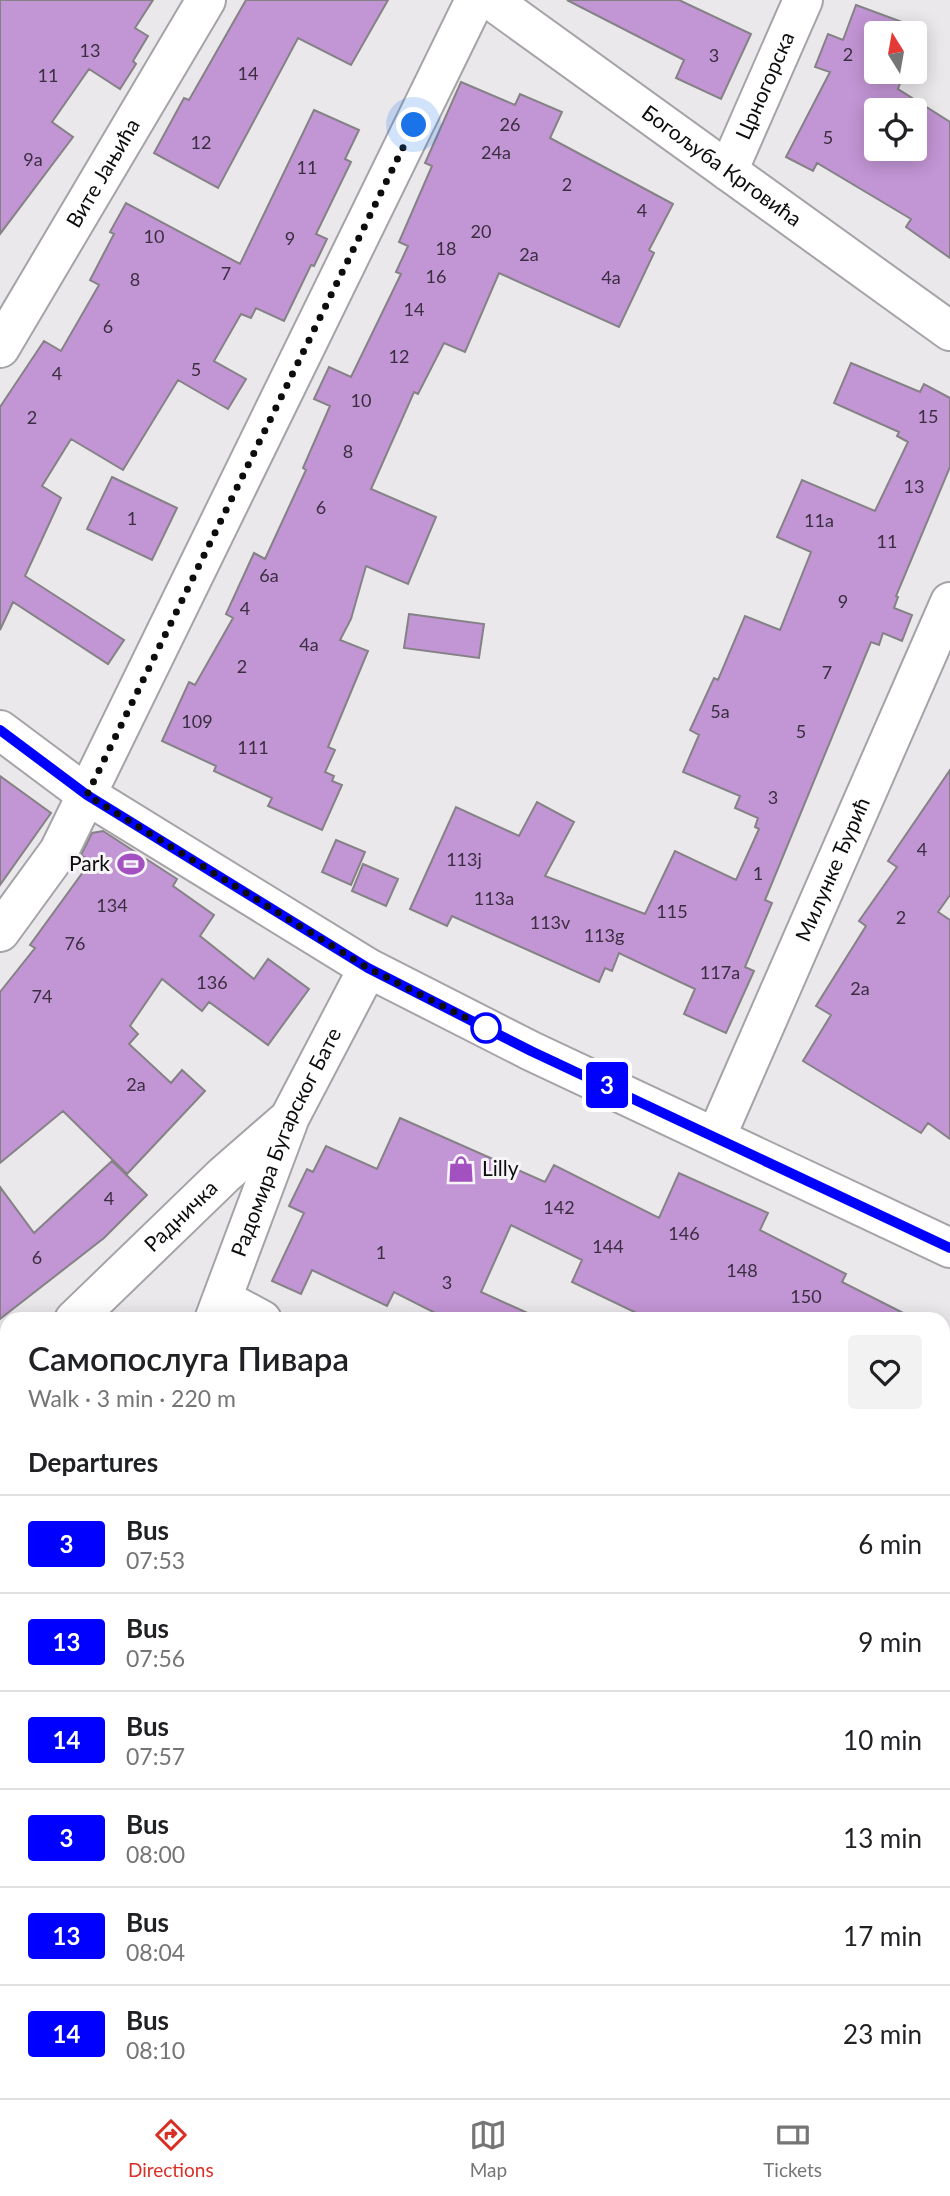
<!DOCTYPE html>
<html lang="en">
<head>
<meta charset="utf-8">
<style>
  :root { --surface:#fff; --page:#f2f2f2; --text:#202124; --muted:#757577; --line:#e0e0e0; --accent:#d93025 }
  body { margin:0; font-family:Lato,sans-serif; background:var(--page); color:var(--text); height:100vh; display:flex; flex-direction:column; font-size:26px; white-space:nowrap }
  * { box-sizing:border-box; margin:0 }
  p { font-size:23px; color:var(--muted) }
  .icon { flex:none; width:38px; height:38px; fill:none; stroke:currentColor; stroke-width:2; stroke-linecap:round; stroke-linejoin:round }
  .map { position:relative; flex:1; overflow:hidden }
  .panel { position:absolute; left:0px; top:1312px; width:950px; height:786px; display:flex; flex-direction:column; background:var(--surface); border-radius:21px 21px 0 0; box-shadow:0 4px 18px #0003 }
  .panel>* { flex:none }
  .badge { padding:0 14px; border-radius:5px; font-size:24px; line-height:46px }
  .needle { width:46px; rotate:349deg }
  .buttons { position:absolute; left:864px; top:21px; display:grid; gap:14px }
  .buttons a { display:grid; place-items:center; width:63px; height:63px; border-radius:7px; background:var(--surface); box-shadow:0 4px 18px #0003; font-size:35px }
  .you { position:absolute; width:35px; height:35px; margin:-18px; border:5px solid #fff; border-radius:50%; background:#1a73e8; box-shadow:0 0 0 10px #1a73e833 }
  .map>.badge { position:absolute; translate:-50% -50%; box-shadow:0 0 0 4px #fff }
  h2 { padding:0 28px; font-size:26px; line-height:63px }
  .round { display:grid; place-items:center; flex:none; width:74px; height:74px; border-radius:7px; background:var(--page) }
  .headline { display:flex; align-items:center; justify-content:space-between; height:119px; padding:0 28px }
  h1 { font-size:33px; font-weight:600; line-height:52px }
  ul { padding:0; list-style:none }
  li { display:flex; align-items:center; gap:21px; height:98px; padding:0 28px; border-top:2px solid var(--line) }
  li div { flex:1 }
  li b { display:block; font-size:26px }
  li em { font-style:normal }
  li .badge { min-width:77px; font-weight:700; text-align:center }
  .menu { display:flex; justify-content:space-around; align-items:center; height:98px; border-top:2px solid var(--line); background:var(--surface); font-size:19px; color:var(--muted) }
  .menu a { display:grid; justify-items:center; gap:4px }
  .menu .selected { color:var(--accent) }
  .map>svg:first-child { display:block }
  .park { fill:url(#park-crowns) }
  .garden { fill:#d3b8df }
  .building { fill:#c295d4; stroke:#858286; stroke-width:2; fill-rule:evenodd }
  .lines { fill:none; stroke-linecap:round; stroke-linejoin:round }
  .minor-casing { stroke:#a5a3a7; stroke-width:42 }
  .minor { stroke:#fff; stroke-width:38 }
  .line-casing { stroke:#fff; stroke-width:16 }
  .line { stroke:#00f; stroke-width:10 }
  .walk { stroke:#0d0c0e; stroke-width:7; stroke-dasharray:0 12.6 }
  .stop-dot { fill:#fff; stroke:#00f; stroke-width:3.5 }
  .labels { text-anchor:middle; stroke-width:6; stroke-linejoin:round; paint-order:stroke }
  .number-label { font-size:18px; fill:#3a2e40 }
  .street-label { font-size:21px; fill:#0d0c0e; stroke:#f8f5f9 }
  .poi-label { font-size:21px; fill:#0d0c0e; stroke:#f8f5f9; text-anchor:end }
</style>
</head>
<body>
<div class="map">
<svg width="950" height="2098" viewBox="0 0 950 2098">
  <defs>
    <pattern id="park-crowns" width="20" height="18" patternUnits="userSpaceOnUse" patternTransform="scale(1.75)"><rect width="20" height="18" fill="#d3b8df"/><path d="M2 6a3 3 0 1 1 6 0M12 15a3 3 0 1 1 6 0" fill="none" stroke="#b49dbe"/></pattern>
  </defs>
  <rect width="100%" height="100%" fill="#ebe8ec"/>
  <!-- park -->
  <path class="park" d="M7,2003V2091H719L723,2098H0V2016Z"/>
  <!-- garden -->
  <path class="garden" d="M122,2091H585L596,2098H118Z"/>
  <!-- building -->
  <path class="building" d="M0,0H153L135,28L148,36L133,61L136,64L120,89L89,69L52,122L73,137L0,234Z
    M246,0H388L351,65L298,38L218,188L154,153L184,98L189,100Z
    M567,0H679L751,34L721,99L676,78L684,60Z
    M856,5L921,29L915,44V33H877V72H904L898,89L950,122V258L906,227L911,219L817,163L813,171L786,157L830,72L815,67L828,34L843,40ZM877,110H915V149H877Z
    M461,82L515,105L520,94L562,112L550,138L673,204L649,250L654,253L619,327L499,273L465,352L444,343L418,394L414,392L371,489L436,517L408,584L366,566L351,619L340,640L368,651L328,747L335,750L325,772L334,776L332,781L342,785L322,830L268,806L272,798L214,771L216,766L162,741L189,682L195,685L233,618L226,614L254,553L265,559L306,470L303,468L330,406L314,399L329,367L351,377L401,274L396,272L408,246L399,242L432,166L425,163Z
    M314,110L359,130L345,159L351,162L316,234L327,239L314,266L311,265L284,321L256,308L251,318L241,314L214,361L246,379L228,409L178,380L123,470L71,439L42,486L61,498L25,576L124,640L108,664L13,602L0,630V407L44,341L61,351L99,285L90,280L114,234L110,232L126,203L240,264Z
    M851,363L920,392L924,384L950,398V467L896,596L898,597L894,608L912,615L902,641L883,633L879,645L871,642L765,900L772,903L745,967L754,971L726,1033L684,1014L695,989L619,953L612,971L605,968L599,982L452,916L447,926L410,909L456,807L519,836L537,802L574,822L545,876L645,914L675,851L736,880L759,829L755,827L758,818L735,808L740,796L683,772L699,735L690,730L714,678L718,680L745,616L780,630L811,552L777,537L802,480L875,511L908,442L897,436L899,432L834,403Z
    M112,477L177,508L152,560L87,529Z
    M409,614L484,624L479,658L404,648Z
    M950,770V895L938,912L950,920V1139L928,1123L921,1133L803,1061L831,1015L816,1006L866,926L859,921L897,867L888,861Z
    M0,776L51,813L0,885Z
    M103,831L177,879L173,886L214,915L200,936L254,979L268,959L309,989L268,1045L209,1002L202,1011L162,979L130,1026L138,1034L129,1044L171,1083L182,1070L205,1091L127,1174L63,1111L0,1163V992L35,948L30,945L91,861L81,855L92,833Z
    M336,840L365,852L351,885L322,872Z
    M363,864L398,879L386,906L352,891Z
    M400,1118L545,1182L554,1165L659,1218L679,1173L768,1213L760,1230L846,1274L842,1282L917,1320H651L572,1282L582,1260L511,1225L481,1292L543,1320H449L394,1292L387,1306L312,1270L301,1294L272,1281L304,1213L289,1206L307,1169L313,1172L326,1146L377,1169Z
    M112,1161L147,1195L104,1238L0,1319V1187L34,1233Z"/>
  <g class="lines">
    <defs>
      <g id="minor">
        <path id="s1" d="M491,0L950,331"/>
        <path id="s2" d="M728,171L803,0"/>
        <path id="s3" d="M0,348L206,0"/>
        <path d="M0,730L87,795L368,968L531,1051L950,1248"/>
        <path d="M0,932L59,851L475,0"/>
        <path id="s4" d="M716,1137L950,602"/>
        <path d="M223,1299L262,1320"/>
        <path id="s5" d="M74,1320L224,1175L286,1121"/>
        <path id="s6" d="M214,1320L290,1117L368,968"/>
        <path d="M0,1379L7,1374"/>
        <path d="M0,1446L7,1445"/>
        <path d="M943,1679L950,1683"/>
        <path d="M0,1799L7,1784"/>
        <path d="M943,1941L950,1930"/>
        <path d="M910,2091L911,2098"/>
      </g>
    </defs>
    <!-- minor casing -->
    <use href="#minor" class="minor-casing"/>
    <!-- minor -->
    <use href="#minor" class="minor"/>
  </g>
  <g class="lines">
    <defs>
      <path id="line" d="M0,730L87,795L368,968L531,1051L950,1248"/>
    </defs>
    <!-- line casing -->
    <use href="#line" class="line-casing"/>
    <!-- line -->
    <use href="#line" class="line"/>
    <!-- walk -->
    <path class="walk" d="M414,125L87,795L368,968L486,1028"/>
  </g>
  <!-- icons -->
  <defs>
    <symbol id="stadium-bare" viewBox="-9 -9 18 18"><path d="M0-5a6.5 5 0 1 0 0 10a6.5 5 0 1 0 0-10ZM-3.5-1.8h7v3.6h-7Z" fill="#a351c1" stroke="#f8f5f9" stroke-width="2.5" paint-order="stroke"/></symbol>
    <symbol id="shop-bare" viewBox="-9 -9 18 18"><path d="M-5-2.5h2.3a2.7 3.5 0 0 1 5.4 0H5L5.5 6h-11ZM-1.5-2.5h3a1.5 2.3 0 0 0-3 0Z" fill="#a351c1" stroke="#f8f5f9" stroke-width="2.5" paint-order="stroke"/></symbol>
  </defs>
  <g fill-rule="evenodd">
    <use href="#stadium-bare" x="112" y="845" width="38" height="38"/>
    <use href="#shop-bare" x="442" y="1150" width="38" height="38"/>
  </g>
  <!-- markers -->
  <circle class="stop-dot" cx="486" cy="1028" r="14"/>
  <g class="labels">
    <!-- number labels -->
    <g class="number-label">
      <text x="90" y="57">13</text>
      <text x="848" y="61">2</text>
      <text x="714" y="62">3</text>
      <text x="248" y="80">14</text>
      <text x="48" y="82">11</text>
      <text x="510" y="131">26</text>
      <text x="828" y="144">5</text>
      <text x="201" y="149">12</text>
      <text x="496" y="159">24a</text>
      <text x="33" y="166">9a</text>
      <text x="307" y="174">11</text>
      <text x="567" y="191">2</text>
      <text x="642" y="217">4</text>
      <text x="481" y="238">20</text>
      <text x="154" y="243">10</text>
      <text x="290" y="245">9</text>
      <text x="446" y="255">18</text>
      <text x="529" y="261">2a</text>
      <text x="226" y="280">7</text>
      <text x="436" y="283">16</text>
      <text x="611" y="284">4a</text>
      <text x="135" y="286">8</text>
      <text x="414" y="316">14</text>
      <text x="108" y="333">6</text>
      <text x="399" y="363">12</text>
      <text x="196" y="376">5</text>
      <text x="57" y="380">4</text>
      <text x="361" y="407">10</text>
      <text x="928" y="423">15</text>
      <text x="32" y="424">2</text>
      <text x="348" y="458">8</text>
      <text x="914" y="493">13</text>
      <text x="321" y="514">6</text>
      <text x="132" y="525">1</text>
      <text x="819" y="527">11a</text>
      <text x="887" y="548">11</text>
      <text x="269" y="582">6a</text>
      <text x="843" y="608">9</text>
      <text x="245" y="615">4</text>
      <text x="309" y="651">4a</text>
      <text x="242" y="673">2</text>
      <text x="827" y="679">7</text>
      <text x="720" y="718">5a</text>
      <text x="197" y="728">109</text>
      <text x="801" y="738">5</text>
      <text x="253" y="754">111</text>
      <text x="773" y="804">3</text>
      <text x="922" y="856">4</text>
      <text x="464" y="866">113j</text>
      <text x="758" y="880">1</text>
      <text x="494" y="905">113a</text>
      <text x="112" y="912">134</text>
      <text x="672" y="918">115</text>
      <text x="901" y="924">2</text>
      <text x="550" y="929">113v</text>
      <text x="604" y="942">113g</text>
      <text x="75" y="950">76</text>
      <text x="720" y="979">117a</text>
      <text x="212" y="989">136</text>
      <text x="860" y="995">2a</text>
      <text x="42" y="1003">74</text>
      <text x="136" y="1091">2a</text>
      <text x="109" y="1205">4</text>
      <text x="559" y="1214">142</text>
      <text x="684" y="1240">146</text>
      <text x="608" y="1253">144</text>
      <text x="381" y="1259">1</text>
      <text x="37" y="1264">6</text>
      <text x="742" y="1277">148</text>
      <text x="447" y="1289">3</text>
      <text x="806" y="1303">150</text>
    </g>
    <!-- street labels -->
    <g class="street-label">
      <text dy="7" stroke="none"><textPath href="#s2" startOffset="93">Црногорска</textPath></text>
      <text dy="7" stroke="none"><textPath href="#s1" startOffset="284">Богољуба Крговића</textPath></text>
      <text dy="7" stroke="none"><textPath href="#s3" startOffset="203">Вите Јањића</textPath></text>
      <text dy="7" stroke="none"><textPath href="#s4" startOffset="292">Милунке Ђурић</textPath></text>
      <text dy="7" stroke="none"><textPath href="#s6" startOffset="192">Радомира Бугарског Бате</textPath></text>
      <text dy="7" stroke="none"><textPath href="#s5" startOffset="149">Радничка</textPath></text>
    </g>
    <!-- poi labels -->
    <g class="poi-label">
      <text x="110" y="871">Park</text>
      <text x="482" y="1176" text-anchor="start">Lilly</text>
    </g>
  </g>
</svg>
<div class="buttons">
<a><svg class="needle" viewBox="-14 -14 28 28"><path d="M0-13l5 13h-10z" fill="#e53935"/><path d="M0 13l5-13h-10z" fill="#757577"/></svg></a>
<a><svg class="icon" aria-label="locate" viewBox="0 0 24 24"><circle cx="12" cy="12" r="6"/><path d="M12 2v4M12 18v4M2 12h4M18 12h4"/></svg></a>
</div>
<div class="you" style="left:414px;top:125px"></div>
<b class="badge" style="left:607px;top:1085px;background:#00f;color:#fff">3</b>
<section class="panel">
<div class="headline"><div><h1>Самопослуга Пивара</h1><p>Walk · 3 min · 220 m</p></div><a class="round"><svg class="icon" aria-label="heart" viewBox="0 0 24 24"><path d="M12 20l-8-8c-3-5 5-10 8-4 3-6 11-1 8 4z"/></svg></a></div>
<h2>Departures</h2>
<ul>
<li><span class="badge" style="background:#00f;color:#fff">3</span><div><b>Bus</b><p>07:53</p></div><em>6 min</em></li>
<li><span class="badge" style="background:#00f;color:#fff">13</span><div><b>Bus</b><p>07:56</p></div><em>9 min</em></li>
<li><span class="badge" style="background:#00f;color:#fff">14</span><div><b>Bus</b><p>07:57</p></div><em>10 min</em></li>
<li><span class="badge" style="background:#00f;color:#fff">3</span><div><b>Bus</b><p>08:00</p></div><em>13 min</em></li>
<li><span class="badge" style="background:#00f;color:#fff">13</span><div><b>Bus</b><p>08:04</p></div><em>17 min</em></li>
<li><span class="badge" style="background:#00f;color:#fff">14</span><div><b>Bus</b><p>08:10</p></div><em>23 min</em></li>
</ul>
</section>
</div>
<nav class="menu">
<a class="selected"><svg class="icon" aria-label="directions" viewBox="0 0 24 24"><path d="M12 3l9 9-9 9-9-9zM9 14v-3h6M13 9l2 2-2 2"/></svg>Directions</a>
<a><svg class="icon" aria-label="map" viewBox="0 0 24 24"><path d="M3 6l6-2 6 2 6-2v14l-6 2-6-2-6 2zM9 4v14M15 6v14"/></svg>Map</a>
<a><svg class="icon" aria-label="tickets" viewBox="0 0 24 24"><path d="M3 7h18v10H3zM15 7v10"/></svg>Tickets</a>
</nav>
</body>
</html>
